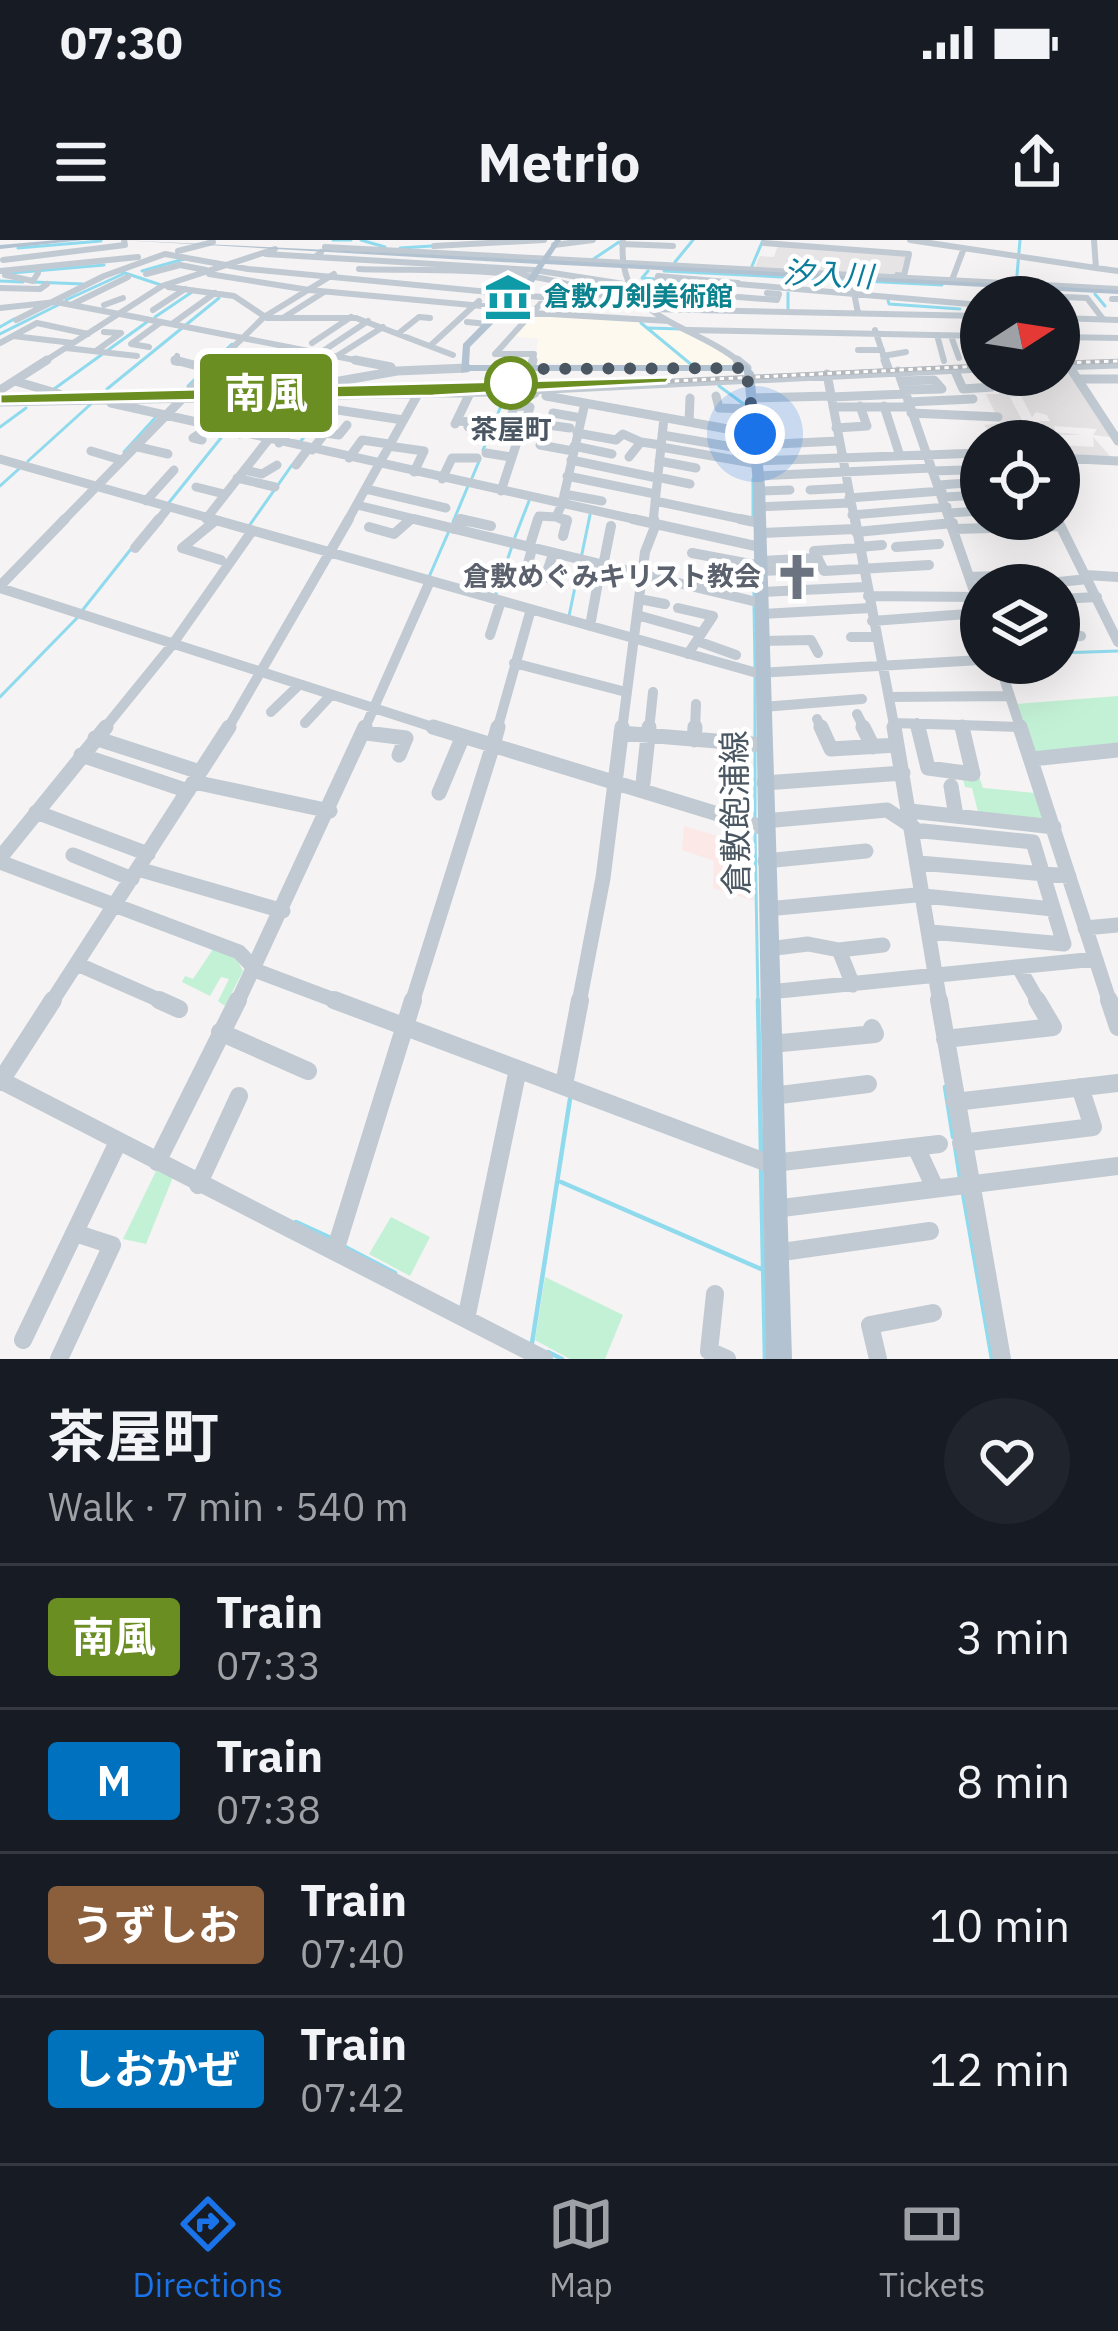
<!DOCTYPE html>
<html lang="en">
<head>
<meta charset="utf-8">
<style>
  :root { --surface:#171b24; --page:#20242c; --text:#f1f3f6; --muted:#9ea1a6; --line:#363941; --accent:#1a73e8 }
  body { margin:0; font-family:"IBM Plex Sans","Noto Sans JP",sans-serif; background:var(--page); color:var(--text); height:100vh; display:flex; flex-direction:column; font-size:45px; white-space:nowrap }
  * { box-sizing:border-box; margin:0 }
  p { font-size:39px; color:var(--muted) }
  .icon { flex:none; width:66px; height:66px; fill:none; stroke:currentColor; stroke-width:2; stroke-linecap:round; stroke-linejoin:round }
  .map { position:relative; height:1119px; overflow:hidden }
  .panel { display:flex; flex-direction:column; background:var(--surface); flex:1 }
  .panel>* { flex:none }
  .badge { padding:0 24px; border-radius:9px; font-size:42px; line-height:78px }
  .needle { width:78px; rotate:78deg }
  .buttons { position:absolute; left:960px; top:36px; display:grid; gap:24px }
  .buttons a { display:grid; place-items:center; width:120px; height:120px; border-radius:50%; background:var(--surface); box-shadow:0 12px 48px #0002; font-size:60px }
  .you { position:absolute; width:60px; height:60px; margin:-30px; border:9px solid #fff; border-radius:50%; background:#1a73e8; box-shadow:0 0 0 18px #1a73e833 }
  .map>.badge { position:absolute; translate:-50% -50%; box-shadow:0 0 0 6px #fff }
  .round { display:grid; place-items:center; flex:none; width:126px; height:126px; border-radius:63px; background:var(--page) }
  .summary { display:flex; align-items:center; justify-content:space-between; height:204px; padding:0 48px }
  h1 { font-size:57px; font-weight:700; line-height:90px }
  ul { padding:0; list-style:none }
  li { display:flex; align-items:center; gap:36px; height:144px; padding:0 48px; border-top:3px solid var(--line) }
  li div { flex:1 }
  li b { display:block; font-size:45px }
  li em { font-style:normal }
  li .badge { min-width:132px; font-weight:700; text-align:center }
  .status { display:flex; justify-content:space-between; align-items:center; height:84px; padding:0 60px; background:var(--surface); direction:ltr }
  .status svg { height:33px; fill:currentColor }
  header { display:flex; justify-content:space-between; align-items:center; height:156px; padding:0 48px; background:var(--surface); font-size:54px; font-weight:700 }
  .dock { display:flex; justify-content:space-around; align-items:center; height:168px; border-top:3px solid var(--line); background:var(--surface); font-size:33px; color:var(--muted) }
  .dock a { display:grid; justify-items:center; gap:6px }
  .dock .selected { color:var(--accent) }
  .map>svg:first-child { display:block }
  .commercial { fill:#fdf9ef }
  .education { fill:#e6e4e5 }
  .medical { fill:#fce8e6 }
  .green { fill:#c3f1d5 }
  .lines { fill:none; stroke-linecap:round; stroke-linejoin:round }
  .stream-far1 { stroke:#90daee; stroke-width:3 }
  .stream { stroke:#90daee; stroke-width:4.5 }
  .minor-far4 { stroke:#c1cad2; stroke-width:6 }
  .minor-far3 { stroke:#c1cad2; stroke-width:9 }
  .minor-far2 { stroke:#c1cad2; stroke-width:10 }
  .minor-far1 { stroke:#c1cad2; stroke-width:15 }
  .minor { stroke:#c1cad2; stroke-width:18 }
  .major { fill:#b3c2d1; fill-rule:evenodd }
  .rail-casing { stroke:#b5b8bd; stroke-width:4.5 }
  .rail { stroke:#fff; stroke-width:3; stroke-dasharray:4.5; stroke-linecap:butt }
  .line { fill:#6b8e23; stroke:#fff; stroke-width:3 }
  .walk { stroke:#4a5661; stroke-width:12; stroke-dasharray:0 21.6 }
  .stop-dot { fill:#fff; stroke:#6b8e23; stroke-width:6 }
  .labels { text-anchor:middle; stroke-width:9; stroke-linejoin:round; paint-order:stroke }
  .far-culture-label { font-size:27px; font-weight:bold; fill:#0d838f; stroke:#fff; text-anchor:start }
  .far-stop-label { font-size:27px; font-weight:bold; fill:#4a5661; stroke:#fff }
  .far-worship-label { font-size:27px; font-weight:bold; fill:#5b616d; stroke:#fff; text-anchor:end }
  .far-water-label { font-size:30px; font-style:italic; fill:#0c7c9b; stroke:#fff }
  .street-label { font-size:33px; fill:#4a5661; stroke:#fff }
</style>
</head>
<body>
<div class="status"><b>07:30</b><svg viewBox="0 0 49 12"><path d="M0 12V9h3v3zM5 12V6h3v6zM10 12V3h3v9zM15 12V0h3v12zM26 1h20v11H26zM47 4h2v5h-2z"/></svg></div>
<header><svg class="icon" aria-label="menu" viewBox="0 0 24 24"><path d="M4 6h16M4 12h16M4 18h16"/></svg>Metrio<svg class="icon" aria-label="share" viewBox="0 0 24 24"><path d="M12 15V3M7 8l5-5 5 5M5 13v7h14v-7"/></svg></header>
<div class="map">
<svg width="1118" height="1119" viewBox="0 0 1118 1119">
  <rect width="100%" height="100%" fill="#f5f3f3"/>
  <!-- commercial -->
  <path class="commercial" d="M531,75L637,80L691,126L535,123L538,99L512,96Z
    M650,89L686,90L737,120L729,126L697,127Z"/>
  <!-- education -->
  <path class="education" d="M778,5L908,15L903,35L754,29L760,16L774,17Z
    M1059,127H1068L1118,209L1110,197L1093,195L1097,189L1054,186L1056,192L1081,195H1057L1063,205L1094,207L1093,197L1111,217L1059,216V201L1039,181H1050L1047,175L1036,172L1032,177L1021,156L1010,157L1024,184L1034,185L1036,181L1040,188L1023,187L1029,201H1019L1016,195L994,196L984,185L1000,183L986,154H999L994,135H1059Z"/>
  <!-- medical -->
  <path class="medical" d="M684,586L753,607L754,661L713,648L714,621L682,610Z"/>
  <!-- green -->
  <path class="green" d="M1118,456V508L1037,515L1016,464Z
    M962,535L979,536L983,548L1035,553L1045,582L979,576L972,548L965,547Z
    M213,709L235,716L243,731L225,766L218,761L229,739L221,737L210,756L182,742L185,736L193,739Z
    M157,929L173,937L146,1004L123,999Z
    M391,977L430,997L410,1036L369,1014Z
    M545,1037L623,1075L605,1119H570L535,1100Z"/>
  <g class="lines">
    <!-- stream-far1 -->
    <path class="stream-far1" d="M333,0H351
      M361,0L385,7
      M18,8L101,1
      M400,8L432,6
      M592,20L619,2
      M675,22L693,0
      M752,26L763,0
      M119,31L161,45
      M142,31L184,19
      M648,31L642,38L654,39
      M664,31L942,45
      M12,33L104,25
      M1017,35L1020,0
      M659,40L735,46
      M0,41L23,42
      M33,42L83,44
      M679,42L689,65
      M594,49L617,60
      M788,53V71
      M1095,54L1105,66
      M66,60L123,34
      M888,60L889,64L960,69
      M155,77L192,52
      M641,83L693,126
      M0,87L14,79
      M648,88L681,89
      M0,94L58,65
      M217,118L232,104
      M977,123L981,120
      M188,146L198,136
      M719,146L745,165
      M54,149L147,82
      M107,149L219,58
      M0,187L26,168
      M230,188L255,159
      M300,202L336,159
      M483,210L505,156L521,155
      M124,212L155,178
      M28,221L92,163
      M472,238L480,219
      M753,239V278
      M0,246L21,227
      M167,265L225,193
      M453,282L468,246
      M249,286L292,225
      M515,297L529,261
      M754,329V356
      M429,337L449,291
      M496,354L512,306
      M754,365L755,428
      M81,372L131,309
      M569,376L590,275
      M1059,413L1118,411
      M755,438V500
      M0,457L77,378
      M755,510V578
      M755,591L758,763"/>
    <!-- stream -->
    <path class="stream" d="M758,760L761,911
      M945,847L953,897
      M955,906L960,938
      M761,927L765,1119
      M561,942L761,1029
      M963,953L992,1119
      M296,982L331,998
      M345,1007L395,1033
      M532,1103L570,859
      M548,1112L562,1119"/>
    <!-- minor-far4 -->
    <path class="minor-far4" d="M623,0C616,82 691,81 741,123
      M910,0L1096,28L1094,0
      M764,3L909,14L904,36L897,35
      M622,4L673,6
      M554,5L593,0
      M434,6L544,0
      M325,7L1118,49
      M178,11L213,2
      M321,12L315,17L534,30L624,44
      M266,14L315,17
      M3,20L125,5L124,0
      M1096,28L1118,31
      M359,29C442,32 544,23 619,64
      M0,31L138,17
      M857,33H850L858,73
      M146,34L180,25L206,30
      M209,34L309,50L504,68
      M5,35L33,41L38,33
      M952,40L964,8
      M738,44L981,65
      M168,47L234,56L267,78H356L453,115
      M0,48L40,49L47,44
      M671,52L654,51L658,36L738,43
      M1040,56L1065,57L1068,65
      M738,57L777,60L779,54L767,53
      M1065,57L1087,58L1103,79
      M1112,59H1118
      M73,64L128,37
      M104,65L123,58
      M0,68L56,62L119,74
      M649,69L981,76
      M153,70L185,49
      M501,71L668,81
      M120,74L370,123
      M283,78L324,52
      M1059,78L1118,80
      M16,80L104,36L165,14L248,29L645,67
      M467,82L488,84
      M172,84L215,53
      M688,90L981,96
      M875,90L886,123
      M399,93L419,77L430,78
      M937,95L944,121
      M13,96L73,103
      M951,96L959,118
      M1059,97L1118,98
      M0,103L37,83L88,94
      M312,103L351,77
      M430,106L479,61
      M149,107L131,104L161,82
      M66,108L137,116
      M858,110H882
      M96,111L121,93L104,92
      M320,113L368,81
      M495,114L552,51
      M495,114H534L532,123
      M177,116L174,122L178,123
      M337,116L383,87
      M883,116L906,112
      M42,123L162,46L275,9
      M217,123L264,77L334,34
      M239,123L253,116"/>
    <!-- minor-far3 -->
    <path class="minor-far3" d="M175,120L209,129
      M355,120L391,127
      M737,120L747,128
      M885,120L889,131
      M1059,126L1118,124
      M1069,126L1118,201
      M531,128L533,120
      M954,129L963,149L992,147
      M207,130L314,139
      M898,131L950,282
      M229,133L242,120
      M827,134L855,282
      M1078,139H1118
      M15,141L59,154
      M902,141L934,140L942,149L904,150
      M305,147L397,131L467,128
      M0,150L47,120
      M546,156L755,194
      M716,156L719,168L752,169
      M831,157L906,154
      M751,158L831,156
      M0,162L488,152L981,128
      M908,162L973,159
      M111,163L647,282
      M884,166L900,216
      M833,167H910
      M331,169L403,180
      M553,173L581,178
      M911,173L998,177
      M457,181L471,182L468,187
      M525,182L570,188
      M689,182L690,158
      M455,184L470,153
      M213,187L244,156
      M836,188L867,186L860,166
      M506,193L514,167L522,166
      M577,193L616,200L623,194L641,202
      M240,194L270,162
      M521,195L530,167L522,166L524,159L535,153
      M662,195L756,211
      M1016,196L1018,201
      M202,200L193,198L210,187
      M279,203L306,176
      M540,205L573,211
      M756,205L838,201
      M134,206L168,214
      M388,206L424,211L414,232
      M574,206L612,214
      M661,207L758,224
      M312,210L325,193L339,195L347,185
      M91,211L121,220
      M486,213L511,217
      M629,217L641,202L661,205
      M349,218L362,200L389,204
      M1059,218L1118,221
      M0,219L223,282
      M571,220L657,238
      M659,221L696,228
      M757,221L981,213
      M296,225L308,209
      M249,231L262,234L277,225
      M932,231L964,230L968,234
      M567,236L655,254
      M758,236L931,228
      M1059,236L1072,237L1062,218
      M657,237L690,244
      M237,238L275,247
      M442,239L452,218H477
      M939,245L981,242
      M196,247L224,254
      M366,249L446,268
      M810,250L847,248
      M501,251L518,199L509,198
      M759,251L790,250
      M564,254L602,261
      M944,257L981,255
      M849,258L942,251
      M146,261L174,230
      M655,261L755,282
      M357,265L427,282
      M759,267L850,263
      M949,273L981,271
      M852,275L947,267
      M556,277L567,282
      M206,279L268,200
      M62,282L220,120
      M157,282L168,268
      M347,282L418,154
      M458,282H473
      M537,282L539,276L556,277L562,264L585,163
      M653,282L664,178"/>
    <!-- minor-far2 -->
    <path class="minor-far2" d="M212,279L757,433L981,420
      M414,279L761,363
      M563,279L567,280L563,296
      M633,279L760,307
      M740,279L760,283
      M855,279L895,490
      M949,279L981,371
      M1057,279L1118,402
      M215,281L182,308L221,320
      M653,284L654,279
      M369,287L394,294L411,279
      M454,289L460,279L491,286
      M955,289L1060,286
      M856,292L953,283
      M760,293L855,289
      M859,307L882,305
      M896,307L939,304
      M135,308L159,279
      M529,308L538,279
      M859,308L814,311L824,331L929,325
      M532,309L525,334L545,338L553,314
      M692,313L761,326
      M761,321L818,318
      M603,326L611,286
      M761,331L784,330
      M1086,335L1118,337
      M970,337L999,336L1006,345
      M1029,345L1088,339
      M0,346L65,279
      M0,348L442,490
      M761,352L866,347
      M868,356L976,357
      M639,359L665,364
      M1059,359L1097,357
      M1059,366L1069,377L1059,378
      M678,368L713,376L688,414
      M761,374L870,368
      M637,375L701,393
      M872,381L981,373
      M590,386L601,326
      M490,395L501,361
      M851,397H875
      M1059,398L1081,396
      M697,401L736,415
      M762,401L811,400L818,413
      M514,423L626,452
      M999,423L1021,490
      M889,457L1010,456
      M763,467L862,459
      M271,472L299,445
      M857,474L865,490
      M817,479L822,490
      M305,483L331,455
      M893,483L961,485
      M917,483L919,490
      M103,490L172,405L252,291
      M227,490L349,279
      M364,490L430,341
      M497,490L531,369
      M622,490L645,312L656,284
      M649,490L653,452
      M695,490L696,464
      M962,490L961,485L1020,487"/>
    <!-- minor-far1 -->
    <path class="minor-far1" d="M433,487L764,588
      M821,487L831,509L897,505
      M863,487L873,507
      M894,487L940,763
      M918,487L928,528L973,534L962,487
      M1020,487L1110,763
      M366,493L406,498L399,515
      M621,493L764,505
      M95,498L200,532
      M694,500L695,487
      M493,505L498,487
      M81,515L188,551
      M1032,519L1118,510
      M194,542L330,571
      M643,543L649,487
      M764,543L903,533
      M951,546L956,576
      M439,553L463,496
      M910,571L1054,587
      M36,572L148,614
      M764,581L887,570L913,587
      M913,590L1033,602L1064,704L931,692
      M73,615L132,639
      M0,618L106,487
      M765,621L866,611
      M0,622L239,712L257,731L342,763
      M919,623L1069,636
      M138,629L283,671
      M924,656L1053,669
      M767,669L916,655
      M1085,688L1118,685
      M768,709L808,704L839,710
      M77,724L166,763
      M1019,728L1039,763
      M853,745L839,710L883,705
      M769,752L1096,719
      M51,763L229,487
      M237,763L365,487
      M412,763L493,505
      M579,763L603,638L622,487"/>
    <!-- minor -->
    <path class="minor" d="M159,760L179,769
      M334,760L773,925
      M939,760L1002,1119
      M1109,760L1118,787
      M220,792L308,831
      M945,799L1053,787L1037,760
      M771,804L875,794L872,788
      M0,840L544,1119
      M0,842L53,760
      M564,845L580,760
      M772,856L868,844
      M955,862L1118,843
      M961,903L1093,887L1080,847
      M916,907L935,948
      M157,922L238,760
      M773,923L939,904
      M198,945L239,856
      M774,969L1118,926
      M335,1011L413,760
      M775,1013L930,991
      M715,1054L709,1111L727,1119
      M466,1079L518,829
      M23,1100L118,902
      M59,1119L112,1005L75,993
      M878,1119L870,1085L933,1073"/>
    <!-- major -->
    <path class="major" d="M57,0H83L0,9V5Z
      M119,0L541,20L555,0H561L548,20L1118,50V54L545,24L534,42L470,107L469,125H747L754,133L765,246L792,1119H766L753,246L744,131H469L461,133L463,104L528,38L538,24Z"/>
    <defs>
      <path id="rail" d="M1059,123L1118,121
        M0,160L512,149L981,126"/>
    </defs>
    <!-- rail casing -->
    <use href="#rail" class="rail-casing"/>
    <!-- rail -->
    <use href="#rail" class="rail"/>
  </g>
  <!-- line -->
  <path class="line" d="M671,137L666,143L433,156L0,164V154Z"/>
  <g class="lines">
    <!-- walk -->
    <path class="walk" d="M511,143L515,129L746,128L755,194"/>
  </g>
  <!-- icons -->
  <defs>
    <symbol id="museum-bare" viewBox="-9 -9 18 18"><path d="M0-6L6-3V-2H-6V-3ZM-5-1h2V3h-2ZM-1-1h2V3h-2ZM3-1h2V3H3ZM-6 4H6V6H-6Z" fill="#0f9aa8" stroke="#fff" stroke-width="2.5" paint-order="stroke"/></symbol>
    <symbol id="church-bare" viewBox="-9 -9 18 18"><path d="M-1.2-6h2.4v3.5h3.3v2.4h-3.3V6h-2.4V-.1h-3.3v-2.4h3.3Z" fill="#6b7280" stroke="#fff" stroke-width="2.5" paint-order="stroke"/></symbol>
  </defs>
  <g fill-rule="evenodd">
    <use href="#museum-bare" x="475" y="24" width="66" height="66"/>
    <use href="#church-bare" x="764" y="304" width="66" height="66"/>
  </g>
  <!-- markers -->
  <circle class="stop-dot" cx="511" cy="143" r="24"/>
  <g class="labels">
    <!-- far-culture labels -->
    <g class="far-culture-label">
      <text x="544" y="66">倉敷刀剣美術館</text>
    </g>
    <!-- far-stop labels -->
    <g class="far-stop-label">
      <text x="511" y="199">茶屋町</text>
    </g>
    <!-- far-worship labels -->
    <g class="far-worship-label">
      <text x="761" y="346">倉敷めぐみキリスト教会</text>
    </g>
    <!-- far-water labels -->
    <g class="far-water-label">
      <text transform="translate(828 35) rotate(3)" y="10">汐入川</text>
    </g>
    <!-- street labels -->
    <g class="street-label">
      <text transform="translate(735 573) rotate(-91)" y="12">倉敷飽浦線</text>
    </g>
  </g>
</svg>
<div class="buttons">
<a><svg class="needle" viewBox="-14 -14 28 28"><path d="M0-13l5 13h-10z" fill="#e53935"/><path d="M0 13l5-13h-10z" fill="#9ea1a6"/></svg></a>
<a><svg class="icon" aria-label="locate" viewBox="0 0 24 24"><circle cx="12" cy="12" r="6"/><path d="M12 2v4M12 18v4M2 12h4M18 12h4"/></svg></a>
<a><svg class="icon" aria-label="layers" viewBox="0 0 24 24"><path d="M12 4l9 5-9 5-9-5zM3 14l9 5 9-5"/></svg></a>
</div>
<div class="you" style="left:755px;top:194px"></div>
<b class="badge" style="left:266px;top:153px;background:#6b8e23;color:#fff">南風</b>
</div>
<section class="panel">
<div class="summary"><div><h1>茶屋町</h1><p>Walk · 7 min · 540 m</p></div><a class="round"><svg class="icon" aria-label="heart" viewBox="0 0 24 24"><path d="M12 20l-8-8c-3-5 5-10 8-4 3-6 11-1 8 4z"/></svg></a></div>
<ul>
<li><span class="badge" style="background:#6b8e23;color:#fff">南風</span><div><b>Train</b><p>07:33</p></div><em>3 min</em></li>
<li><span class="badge" style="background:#0071be;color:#fff">M</span><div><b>Train</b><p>07:38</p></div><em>8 min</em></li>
<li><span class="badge" style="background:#8b5e3c;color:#fff">うずしお</span><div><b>Train</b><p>07:40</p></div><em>10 min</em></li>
<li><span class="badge" style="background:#0072bc;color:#fff">しおかぜ</span><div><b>Train</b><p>07:42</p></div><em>12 min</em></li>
</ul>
</section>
<nav class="dock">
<a class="selected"><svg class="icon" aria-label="directions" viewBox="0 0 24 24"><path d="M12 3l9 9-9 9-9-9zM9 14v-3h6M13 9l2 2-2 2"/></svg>Directions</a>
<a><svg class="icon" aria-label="map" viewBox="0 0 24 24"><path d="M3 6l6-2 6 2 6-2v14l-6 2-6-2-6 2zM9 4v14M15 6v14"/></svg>Map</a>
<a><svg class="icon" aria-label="tickets" viewBox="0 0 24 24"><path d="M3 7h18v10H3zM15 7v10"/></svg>Tickets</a>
</nav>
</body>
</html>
